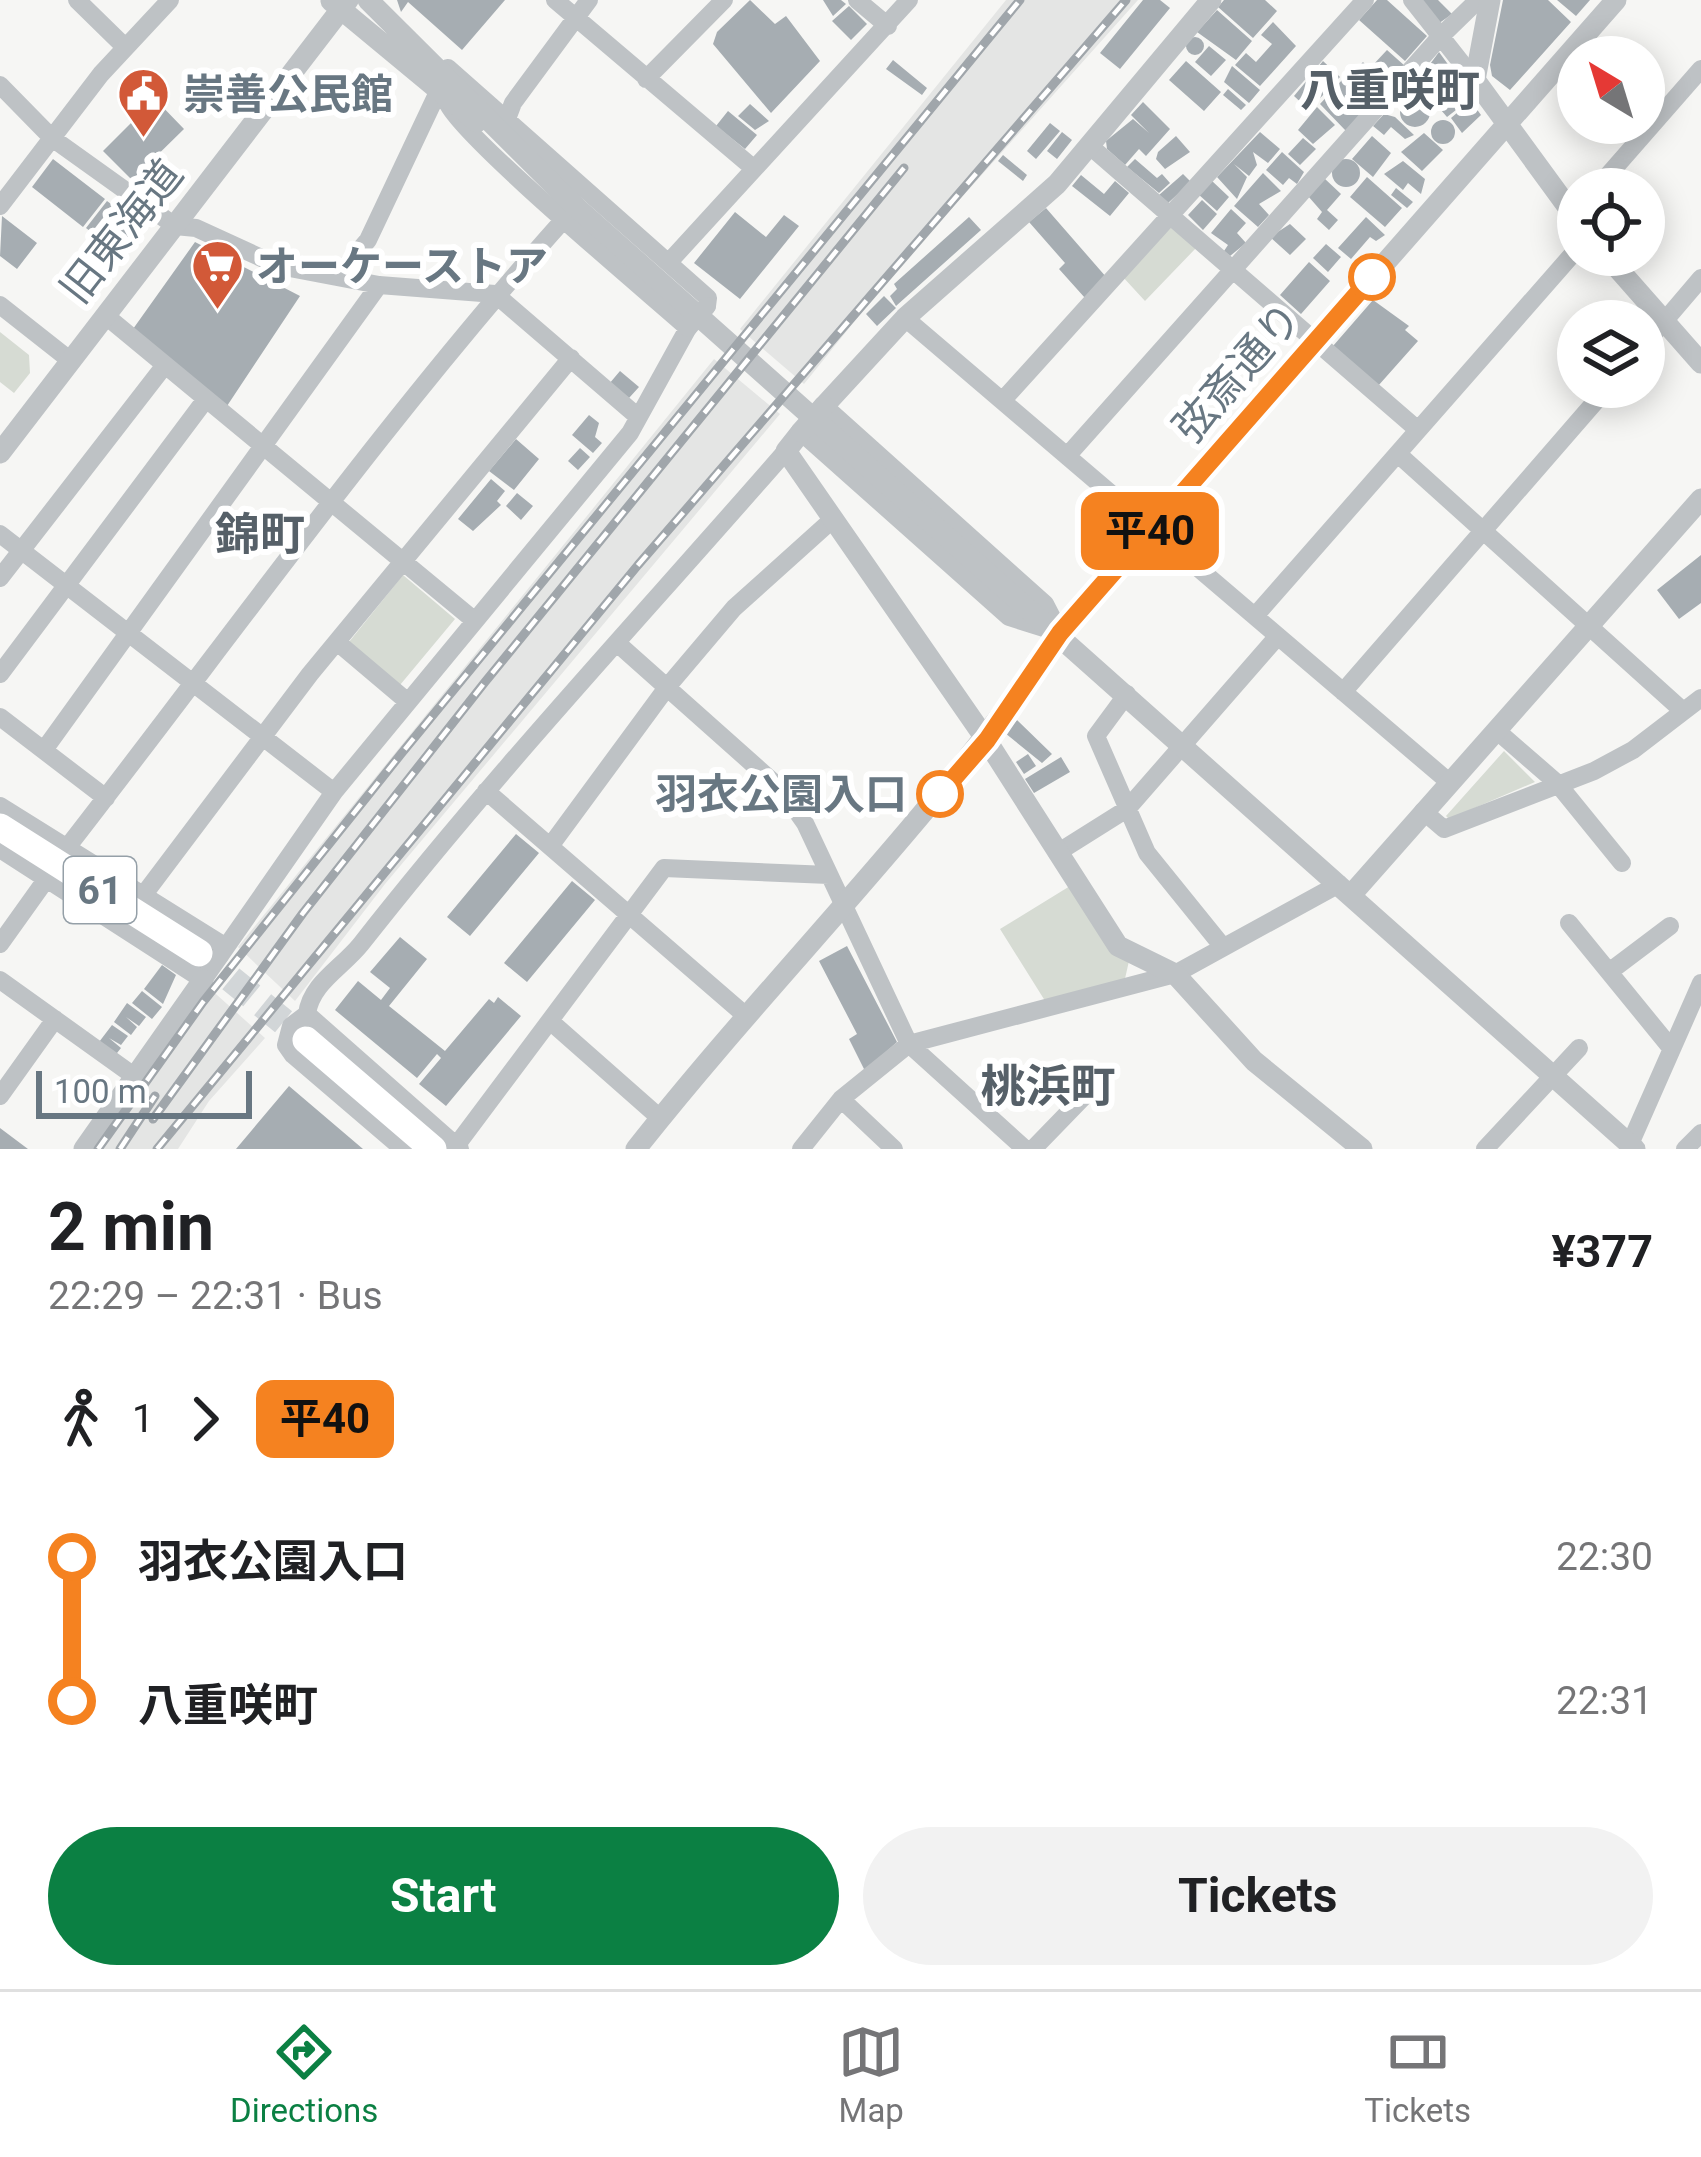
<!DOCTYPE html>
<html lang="en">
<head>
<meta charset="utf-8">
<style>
  :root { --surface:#fff; --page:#f2f2f2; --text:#202124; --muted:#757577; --line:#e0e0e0; --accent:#0b8043 }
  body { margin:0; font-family:Roboto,"Noto Sans JP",sans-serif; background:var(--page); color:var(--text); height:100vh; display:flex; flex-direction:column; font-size:45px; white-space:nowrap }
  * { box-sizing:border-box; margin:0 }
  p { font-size:39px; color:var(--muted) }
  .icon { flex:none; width:66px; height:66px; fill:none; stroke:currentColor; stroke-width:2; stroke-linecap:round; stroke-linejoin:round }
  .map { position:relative; height:1149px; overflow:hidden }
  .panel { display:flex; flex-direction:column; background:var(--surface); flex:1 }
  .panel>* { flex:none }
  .badge { padding:0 24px; border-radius:18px; font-size:42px; line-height:78px }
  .needle { width:78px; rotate:322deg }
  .controls { position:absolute; left:1557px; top:36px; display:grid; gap:24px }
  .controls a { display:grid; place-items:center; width:108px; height:108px; border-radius:50%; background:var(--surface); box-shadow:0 6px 30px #0003; font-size:60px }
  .scale { position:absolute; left:36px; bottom:30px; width:216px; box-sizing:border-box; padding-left:12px; border:6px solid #687782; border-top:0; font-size:33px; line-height:42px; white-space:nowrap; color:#687782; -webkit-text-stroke:9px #fff; paint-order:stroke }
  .map>.badge { position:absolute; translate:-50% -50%; box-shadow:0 0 0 6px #fff }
  .legs { display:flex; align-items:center; gap:18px; height:132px; padding:0 48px; font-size:39px }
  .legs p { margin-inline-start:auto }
  .head { display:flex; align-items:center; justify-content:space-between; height:204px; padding:0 48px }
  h1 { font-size:66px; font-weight:700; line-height:90px }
  .primary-button { display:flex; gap:24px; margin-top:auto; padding:24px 48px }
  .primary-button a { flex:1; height:138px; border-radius:72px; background:var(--accent); color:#fff; font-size:48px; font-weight:700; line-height:138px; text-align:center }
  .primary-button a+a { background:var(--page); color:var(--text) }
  ul { padding:0 48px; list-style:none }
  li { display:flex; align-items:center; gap:42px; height:144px; font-size:45px }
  li i { display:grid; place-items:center; width:18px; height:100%; margin:0 15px; background:currentColor }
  li i::after { content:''; width:30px; height:30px; margin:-15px; border:9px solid; border-radius:50%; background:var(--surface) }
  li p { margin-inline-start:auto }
  li:first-child i { background:linear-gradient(#0000 50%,currentColor 0) }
  li:last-child i { background:linear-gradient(currentColor 50%,#0000 0) }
  .tab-bar { display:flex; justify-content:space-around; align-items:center; height:168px; border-top:3px solid var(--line); background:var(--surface); font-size:33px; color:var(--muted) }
  .tab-bar a { display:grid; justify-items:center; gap:6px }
  .tab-bar .on { color:var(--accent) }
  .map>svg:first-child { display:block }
  .built { fill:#e4e5e4 }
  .green { fill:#d6dbd3 }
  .building { fill:#a6adb2 }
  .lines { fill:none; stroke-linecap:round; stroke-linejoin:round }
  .primary-tunnel { stroke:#d2d6d8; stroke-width:27; stroke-dasharray:27 14; stroke-linecap:butt }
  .primary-casing { stroke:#b2b6b9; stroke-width:33 }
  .minor { stroke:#bec2c5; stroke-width:18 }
  .tertiary { stroke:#bec2c5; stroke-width:21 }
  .primary { stroke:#fff; stroke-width:27 }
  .rail-casing { stroke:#a0a6ab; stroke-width:9 }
  .rail { stroke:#fff; stroke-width:4.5; stroke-dasharray:14; stroke-linecap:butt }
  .minor-bridge { stroke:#bec2c5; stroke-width:18 }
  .tertiary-bridge { stroke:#bec2c5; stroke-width:21 }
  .line-1-casing { stroke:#fff; stroke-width:27 }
  .line-1 { stroke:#f58220; stroke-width:18 }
  .stop-1-dot { fill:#fff; stroke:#f58220; stroke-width:6 }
  .labels { text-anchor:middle; stroke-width:12; stroke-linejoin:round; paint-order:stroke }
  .shield { fill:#fff; stroke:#95a0a8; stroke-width:3 }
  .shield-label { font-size:39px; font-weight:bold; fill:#687782 }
  .poi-label { font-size:42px; font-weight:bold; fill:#687782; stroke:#fff; text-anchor:start }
  .street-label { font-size:42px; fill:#687782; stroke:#fff }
  .stop-label { font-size:42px; font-weight:bold; fill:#687782; stroke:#fff; text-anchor:end }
  .neighbourhood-label { font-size:45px; font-weight:bold; fill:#566068; stroke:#fff }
</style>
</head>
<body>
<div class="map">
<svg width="1701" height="1149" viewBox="0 0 1701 1149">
  <rect width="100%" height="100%" fill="#f6f6f4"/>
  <!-- built -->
  <path class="built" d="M1006,0H1138L887,281L804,384L740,329Z
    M714,359L780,414L385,884L295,1001L238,947Z
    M207,986L265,1038L209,1101L178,1149H93Z"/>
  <!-- green -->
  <path class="green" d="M1171,226L1196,248L1145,301L1122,276Z
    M0,332L29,355L30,373L14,393L0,382Z
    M403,575L455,619L400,685L349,642Z
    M1504,751L1535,782L1449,819L1446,816Z
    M1070,886L1129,961L1124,983L1047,1004L1000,929Z"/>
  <!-- building -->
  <path class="building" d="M397,0H505L462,50L408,2L401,12Z
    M750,0L775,24L786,16L820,61L771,113L713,44L717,32Z
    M823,0H841L846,4L833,16Z
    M1143,0H1160L1170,8L1120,69L1100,53Z
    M1224,0H1265L1277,11L1253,38L1218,7Z
    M1377,0H1387L1427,36L1405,61L1359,20Z
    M1422,0H1438L1452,14L1438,24Z
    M1503,0H1548L1571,22L1510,90L1492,76L1490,65Z
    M1557,0H1590L1576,16Z
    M849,6L867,24L851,40L832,21Z
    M1217,10L1252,41L1236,60L1197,32Z
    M1273,22L1296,46L1260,86L1235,65L1246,53L1256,62L1272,44L1261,35Z
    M1186 46a9 9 0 1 1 18 0a9 9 0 1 1-18 0Z
    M1209,46L1226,60L1211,76L1195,62Z
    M1387,50L1405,66L1390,82L1372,66Z
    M1439,52L1455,74L1437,87L1425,71Z
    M893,60L927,88L922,95L886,69Z
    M1186,61L1221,92L1204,111L1169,80Z
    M1323,61L1340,77L1309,110L1294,96Z
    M1363,62L1378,79L1363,95L1345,80L1349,75L1354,80L1352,74Z
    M1232,66L1260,90L1249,103L1224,82Z
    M1410 84a10 10 0 1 1 20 0a10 10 0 1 1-20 0Z
    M1458,75L1474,96L1447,117L1428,95Z
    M1342,80L1369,105L1346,131L1320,104Z
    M1228,89L1246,105L1241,110L1223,95Z
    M1400 112a15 15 0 1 1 30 0a15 15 0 1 1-30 0Z
    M155,99L184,129L132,180L103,151Z
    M1471,101L1481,115L1462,133L1451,118Z
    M1143,102L1170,129L1146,156L1139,149L1125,165L1107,149L1106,141L1133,119L1149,133L1131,115Z
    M750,104L769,121L755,130L738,116Z
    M1317,107L1335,125L1313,144L1298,130Z
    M728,111L757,135L745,149L716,126Z
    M1384,114L1395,117L1414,135L1405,139L1391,127L1384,135L1373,126Z
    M1431 132a12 12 0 1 1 24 0a12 12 0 1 1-24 0Z
    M1050,123L1060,131L1036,159L1027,151Z
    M1062,132L1072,140L1057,159L1047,151Z
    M1260,132L1280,149L1268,163L1253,152L1257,165L1249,176L1234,164L1247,177L1237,199L1217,177Z
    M1424,133L1443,150L1422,171L1401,152Z
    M1176,136L1190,152L1165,169L1156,159L1158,152Z
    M1372,136L1391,153L1373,177L1352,159Z
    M1303,138L1316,149L1300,165L1288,154Z
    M1282,152L1304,172L1297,184L1289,178L1283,185L1266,170Z
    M1003,155L1027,175L1023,181L998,161Z
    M1332 173a14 14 0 1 1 28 0a14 14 0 1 1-28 0Z
    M53,159L105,199L83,227L32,187Z
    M1135,159L1157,178L1162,174L1170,183L1159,193L1127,167Z
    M1403,161L1425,179L1421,194L1408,183L1403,190L1384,174Z
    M1263,173L1281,191L1259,204L1269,215L1258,227L1234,206Z
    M1183,174L1191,182L1168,203L1159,195Z
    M1081,175L1104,194L1115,181L1129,193L1110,216L1072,186Z
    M1367,177L1402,208L1385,227L1350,197Z
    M1324,178L1341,194L1327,210L1338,220L1329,230L1317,219L1322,212L1308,196Z
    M1211,180L1229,197L1217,211L1198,194Z
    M1396,188L1413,202L1407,208L1391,195Z
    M1202,200L1217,214L1203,230L1188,215Z
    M107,201L138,224L117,252L86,228Z
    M1046,208L1107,278L1085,298L1059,269L1065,263L1029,222Z
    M1231,209L1246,223L1237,233L1246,243L1230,256L1224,251L1228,245L1211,233Z
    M735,212L766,237L784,215L799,226L740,299L694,263Z
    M2,216L37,243L17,269L0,256Z
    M969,217L981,230L896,306L890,296L897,289L894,284Z
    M1366,217L1385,235L1376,241L1370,237L1351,259L1338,248Z
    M1290,224L1306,239L1290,255L1270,237Z
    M195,242L300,296L227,406L133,329Z
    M1326,244L1341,257L1328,272L1313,258Z
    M1309,262L1330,281L1301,314L1280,295Z
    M884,296L896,308L877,326L866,314Z
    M1373,300L1409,326L1405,330L1418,341L1378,386L1333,346Z
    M620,371L639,387L629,398L609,384Z
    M589,415L599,423L595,437L602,443L593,453L572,435Z
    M516,439L539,459L514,490L489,471Z
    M580,448L590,457L578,470L568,461Z
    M491,479L505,491L497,501L501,505L473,531L458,519Z
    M517,493L533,506L521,520L506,506Z
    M1701,555V603L1679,619L1657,590Z
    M1017,720L1052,754L1042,763L1005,733Z
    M1028,754L1036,766L1024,774L1016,762Z
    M1061,757L1070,772L1034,793L1025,779Z
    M516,834L539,853L470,936L447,917Z
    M572,881L595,900L527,982L504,963Z
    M400,937L427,959L389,1006L445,1051L489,999L494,1003L498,997L521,1016L446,1106L419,1084L441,1058L437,1054L417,1078L335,1010L358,981L381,1000L390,988L370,972Z
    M847,946L897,1042L865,1071L849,1039L857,1034L819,961Z
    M162,965L176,975L163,1004L144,989Z
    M142,991L162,1007L152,1019L132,1003Z
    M127,1003L146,1017L139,1026L126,1017L137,1027L131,1035L114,1022Z
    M112,1025L128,1036L121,1045L109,1038L121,1048L113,1058L96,1046Z
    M289,1086L363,1149H236Z
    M0,1128L28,1149H0Z"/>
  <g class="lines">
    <!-- primary-tunnel -->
    <path class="primary-tunnel" d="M199,953L306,1040"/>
    <defs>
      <path id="primary" d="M0,827L199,953
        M306,1040L433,1149"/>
    </defs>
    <!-- primary casing -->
    <use href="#primary" class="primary-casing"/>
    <!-- minor -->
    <path class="minor" d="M77,0L125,47
      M555,0L752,167
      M857,0L888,26
      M1412,0L1475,80
      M448,68L708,298L707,306
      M646,79L724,0
      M0,85L52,138L175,226L196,228L279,266L379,285L495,294L637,416
      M505,124L513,103L589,0
      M1091,147L1418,430
      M1596,189L1701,69
      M0,206L101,74L170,0
      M669,262L909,0
      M337,277L368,240L437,94
      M0,305L71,361
      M106,316L475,621
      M905,318L1449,782
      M1644,345L1701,278
      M1003,400L1365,0
      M824,406L1045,604L1060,633
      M801,432L1009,617L1050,630
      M1398,454L1683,711
      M1068,455L1440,37L1478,0
      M0,534L334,792
      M0,578L165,365
      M1255,616L1578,248
      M337,642L408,702
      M617,643L781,789L805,823L909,1044L1025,1149
      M0,674L206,399
      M1343,692L1608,387
      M1127,694L1096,736L1147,853L1223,947
      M0,717L106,798
      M1496,730L1557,783L1622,863
      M44,750L379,285
      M486,791L745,1015
      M0,806L226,947
      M1423,811L1444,829L1594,771L1633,750L1701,698
      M69,845C233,634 387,417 566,217
      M551,845L668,686L734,608L833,519
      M0,849L203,980L334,792L630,433L688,328C650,294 456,132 447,102
      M1057,853L1127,809L1278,636
      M145,893L310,674L571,358
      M1569,923L1671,1048
      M0,944L45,881
      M1609,972L1670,926
      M0,980L134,1076
      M307,1014L460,1149
      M550,1021L660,1118
      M0,1096L55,1019
      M841,1099L894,1149
      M1630,1144L1701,983
      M456,1146L664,868L829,875
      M403,1149L293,1055L286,1045L291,1026L307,1014C311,983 342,968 361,944C495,773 644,614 786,451
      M801,1149L841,1099L909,1044L1175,974L1339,884
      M1033,1149L1097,1083
      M1485,1149L1579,1048
      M1685,1149L1701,1133"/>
    <!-- tertiary -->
    <path class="tertiary" d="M368,0L576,207L1635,1149
      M1490,0L1475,80L1578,221
      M331,1L477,122
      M1606,255L1701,363
      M824,406L905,318L1057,184L1211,0
      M801,432L786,451L987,741L1118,946L1175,974L1254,1061L1362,1149
      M0,453L348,0
      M1351,895L1701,499
      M84,1149L203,980
      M636,1149C774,974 935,818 1060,633L1616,0"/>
    <!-- primary -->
    <use href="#primary" class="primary"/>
    <defs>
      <path id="rail" d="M153,1119L303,913L485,682L904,168
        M98,1149L203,1002L401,754L1020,0
        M120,1149L155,1096
        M157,1149L638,565L1126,0"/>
    </defs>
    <!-- rail casing -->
    <use href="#rail" class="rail-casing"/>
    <!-- rail -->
    <use href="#rail" class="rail"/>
    <!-- minor-bridge -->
    <path class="minor-bridge" d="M688,328L707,306"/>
    <!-- tertiary-bridge -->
    <path class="tertiary-bridge" d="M801,432L824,406"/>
  </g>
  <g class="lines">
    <defs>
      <path id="line-1" d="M940,794L987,740L1060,633L1372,277"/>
    </defs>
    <!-- line-1 casing -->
    <use href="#line-1" class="line-1-casing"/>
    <!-- line-1 -->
    <use href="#line-1" class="line-1"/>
  </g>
  <!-- icons -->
  <defs>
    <symbol id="civic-pin" viewBox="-11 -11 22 30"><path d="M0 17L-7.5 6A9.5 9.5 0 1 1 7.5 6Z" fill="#d25938" stroke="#fff"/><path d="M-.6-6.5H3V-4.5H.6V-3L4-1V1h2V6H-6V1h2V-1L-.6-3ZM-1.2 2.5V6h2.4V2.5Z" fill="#fff"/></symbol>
    <symbol id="supermarket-pin" viewBox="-11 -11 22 30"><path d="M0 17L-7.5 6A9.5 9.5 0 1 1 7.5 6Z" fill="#d25938" stroke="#fff"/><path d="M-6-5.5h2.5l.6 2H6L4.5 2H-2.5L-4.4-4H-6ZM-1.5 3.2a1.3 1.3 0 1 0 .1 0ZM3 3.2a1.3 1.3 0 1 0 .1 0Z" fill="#fff"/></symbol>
  </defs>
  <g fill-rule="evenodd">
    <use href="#civic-pin" x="114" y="64" width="59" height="81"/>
    <use href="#supermarket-pin" x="188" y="236" width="59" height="81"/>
  </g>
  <!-- markers -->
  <g class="stop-1-dot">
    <circle cx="1372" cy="277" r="21"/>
    <circle cx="940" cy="794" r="21"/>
  </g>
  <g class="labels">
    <!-- shield labels -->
    <rect class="shield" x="64" y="857" width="72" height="66" rx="9"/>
    <g class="shield-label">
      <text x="100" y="904">61</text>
    </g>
    <!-- poi labels -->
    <g class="poi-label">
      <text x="183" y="109">崇善公民館</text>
      <text x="256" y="281">オーケーストア</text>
    </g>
    <!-- street labels -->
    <g class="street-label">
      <text transform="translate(121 231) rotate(-52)" y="15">旧東海道</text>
      <text transform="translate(1237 372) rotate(-49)" y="15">弦斎通り</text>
    </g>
    <!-- stop labels -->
    <g class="stop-label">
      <text x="907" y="809">羽衣公園入口</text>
    </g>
    <!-- neighbourhood labels -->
    <g class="neighbourhood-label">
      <text x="1390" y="106">八重咲町</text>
      <text x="260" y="550">錦町</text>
      <text x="1048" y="1102">桃浜町</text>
    </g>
  </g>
</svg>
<div class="controls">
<a><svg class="needle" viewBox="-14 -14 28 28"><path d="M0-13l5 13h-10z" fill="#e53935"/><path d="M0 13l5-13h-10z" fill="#757577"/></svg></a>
<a><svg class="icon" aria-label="locate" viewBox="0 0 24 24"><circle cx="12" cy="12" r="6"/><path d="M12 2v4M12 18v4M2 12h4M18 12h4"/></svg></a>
<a><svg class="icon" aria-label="layers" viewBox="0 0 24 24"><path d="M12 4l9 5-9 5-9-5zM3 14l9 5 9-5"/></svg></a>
</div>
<div class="scale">100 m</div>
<b class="badge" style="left:1150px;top:531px;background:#f58220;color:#111">平40</b>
</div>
<section class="panel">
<div class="head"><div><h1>2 min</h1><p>22:29 – 22:31 · Bus</p></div><b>¥377</b></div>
<div class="legs"><svg class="icon" aria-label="walk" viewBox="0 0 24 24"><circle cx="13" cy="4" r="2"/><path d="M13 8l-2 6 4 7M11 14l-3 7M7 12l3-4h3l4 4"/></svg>1<svg class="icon" aria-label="forward" viewBox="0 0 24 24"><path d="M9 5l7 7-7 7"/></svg><b class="badge" style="background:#f58220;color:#111">平40</b></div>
<ul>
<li><i style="color:#f58220"></i><b>羽衣公園入口</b><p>22:30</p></li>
<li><i style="color:#f58220"></i><b>八重咲町</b><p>22:31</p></li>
</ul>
<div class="primary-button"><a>Start</a><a>Tickets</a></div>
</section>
<nav class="tab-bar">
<a class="on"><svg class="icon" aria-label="directions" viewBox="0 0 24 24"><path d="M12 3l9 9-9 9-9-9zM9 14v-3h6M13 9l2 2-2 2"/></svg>Directions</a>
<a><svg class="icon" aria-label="map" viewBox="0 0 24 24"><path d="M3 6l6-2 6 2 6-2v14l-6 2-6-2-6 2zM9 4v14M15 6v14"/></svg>Map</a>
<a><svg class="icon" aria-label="tickets" viewBox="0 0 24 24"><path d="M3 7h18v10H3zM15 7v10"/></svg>Tickets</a>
</nav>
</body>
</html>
